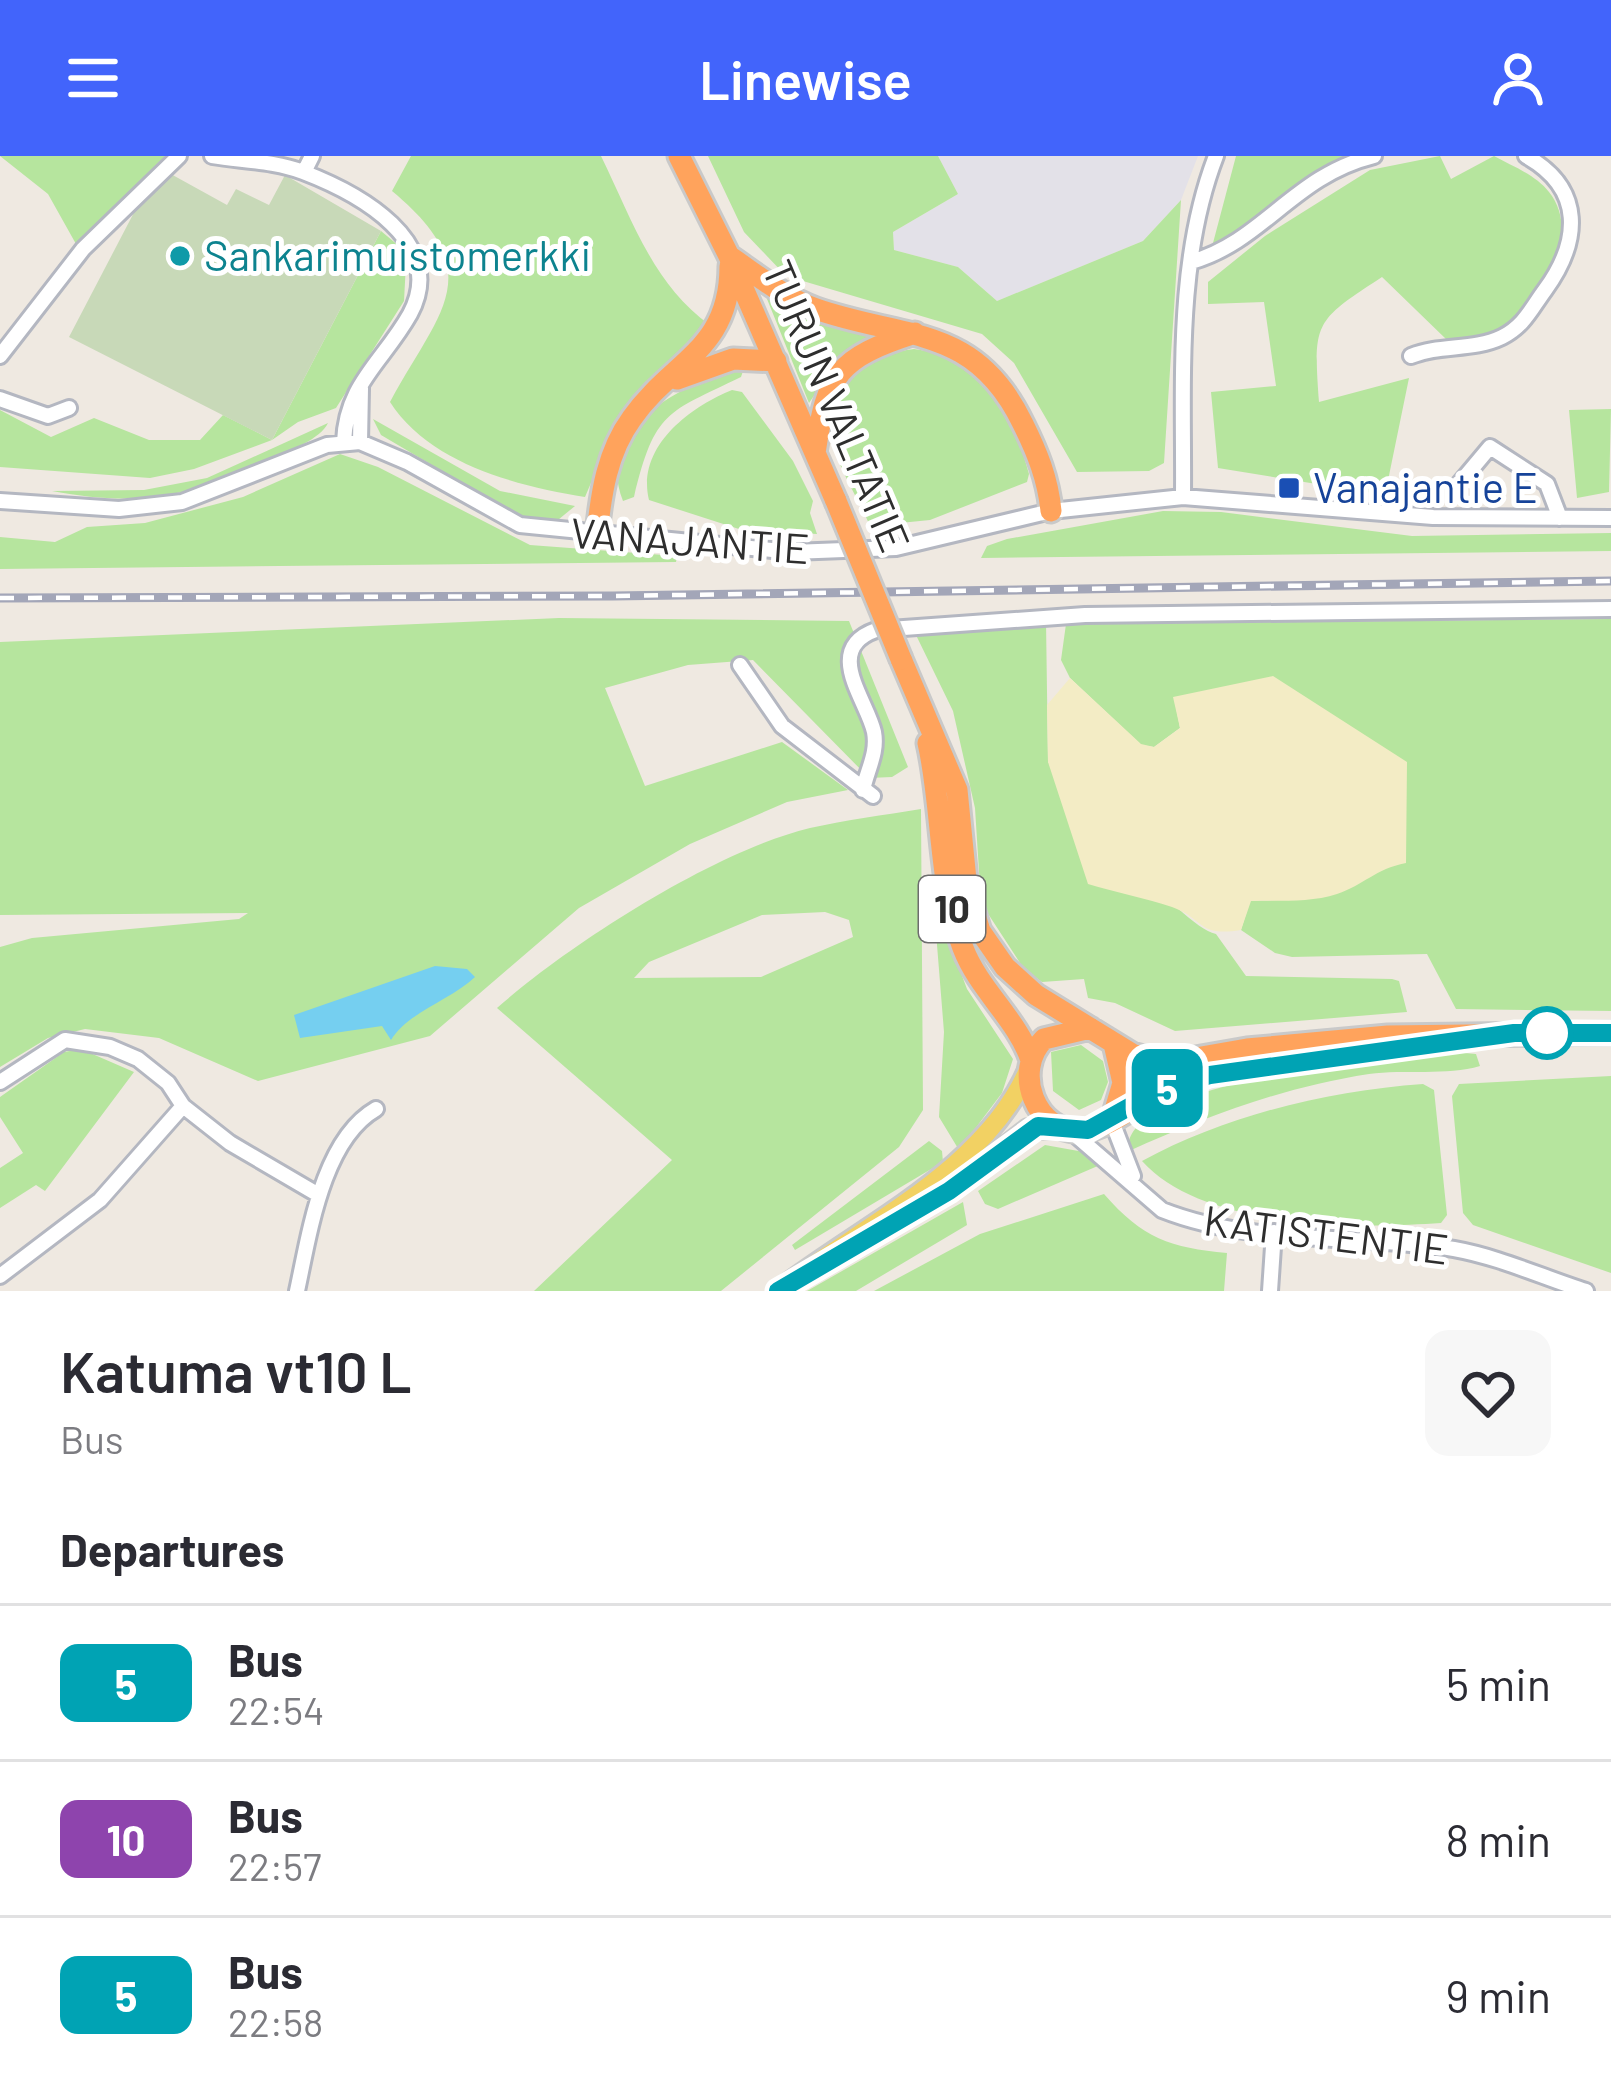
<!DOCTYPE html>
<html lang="en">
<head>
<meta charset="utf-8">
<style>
  :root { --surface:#fff; --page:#f7f7f7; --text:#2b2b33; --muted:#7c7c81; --line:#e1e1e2; --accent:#4264fb }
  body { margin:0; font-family:Barlow,sans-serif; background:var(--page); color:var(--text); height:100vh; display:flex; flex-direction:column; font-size:45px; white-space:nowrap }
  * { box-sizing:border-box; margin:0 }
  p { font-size:39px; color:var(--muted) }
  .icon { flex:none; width:66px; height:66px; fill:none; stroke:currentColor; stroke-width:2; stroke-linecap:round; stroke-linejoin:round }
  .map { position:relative; height:1135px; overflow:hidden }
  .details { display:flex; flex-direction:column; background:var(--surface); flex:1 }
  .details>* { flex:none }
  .badge { padding:0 24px; border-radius:18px; font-size:42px; line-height:78px }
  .map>.badge { position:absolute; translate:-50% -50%; box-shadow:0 0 0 6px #fff }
  h2 { padding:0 60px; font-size:45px; line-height:108px }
  .round { display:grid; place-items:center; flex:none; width:126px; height:126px; border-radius:24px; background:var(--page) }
  .head { display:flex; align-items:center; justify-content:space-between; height:204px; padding:0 60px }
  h1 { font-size:57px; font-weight:600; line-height:90px }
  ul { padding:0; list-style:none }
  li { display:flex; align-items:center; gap:36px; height:156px; padding:0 60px; border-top:3px solid var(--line) }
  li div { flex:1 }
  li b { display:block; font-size:45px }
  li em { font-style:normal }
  li .badge { min-width:132px; font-weight:700; text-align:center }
  header { display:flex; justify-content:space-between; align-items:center; height:156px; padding:0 60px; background:var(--accent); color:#fff; font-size:54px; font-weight:600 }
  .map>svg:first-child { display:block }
  .industrial { fill:#e3e1e8 }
  .green { fill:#b6e59e; fill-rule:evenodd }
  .sand { fill:#f3ecc5 }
  .cemetery { fill:#c8d9b8 }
  .water { fill:#75cff0 }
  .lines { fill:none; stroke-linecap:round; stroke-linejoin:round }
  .minor-casing { stroke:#b4b7c1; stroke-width:20 }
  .major-casing { stroke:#c9c9c9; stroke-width:24 }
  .highway-casing { stroke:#c9c9c9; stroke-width:27 }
  .minor { stroke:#fff; stroke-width:14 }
  .major { stroke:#f2d163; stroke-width:18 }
  .highway { stroke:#ffa35c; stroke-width:21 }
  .rail-casing { stroke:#a3a6b8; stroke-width:9 }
  .rail { stroke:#fff; stroke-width:4.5; stroke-dasharray:14; stroke-linecap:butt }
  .highway-bridge-casing { stroke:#c9c9c9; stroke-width:27; stroke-linecap:butt }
  .highway-bridge { stroke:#ffa35c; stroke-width:21 }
  .line-casing { stroke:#fff; stroke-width:27 }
  .line { stroke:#00a3b4; stroke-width:18 }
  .culture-dot { fill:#0f9aa8; stroke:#fff; stroke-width:4.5 }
  .transit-dot { fill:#1a4fb4; stroke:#fff; stroke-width:4.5 }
  .stop-dot { fill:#fff; stroke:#00a3b4; stroke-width:6 }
  .labels { text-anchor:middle; stroke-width:10; stroke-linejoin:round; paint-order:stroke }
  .shield { fill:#fff; stroke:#6d6d6d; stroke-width:3 }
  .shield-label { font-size:39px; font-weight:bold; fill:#2e2e2e }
  .culture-label { font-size:42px; fill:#0d838f; stroke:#fff; text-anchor:start }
  .street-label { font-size:42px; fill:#2e2e2e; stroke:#fff }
  .transit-label { font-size:42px; fill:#164399; stroke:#fff; text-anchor:start }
</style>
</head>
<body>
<header><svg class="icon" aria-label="menu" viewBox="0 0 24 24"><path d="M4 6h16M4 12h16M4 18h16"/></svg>Linewise<svg class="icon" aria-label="person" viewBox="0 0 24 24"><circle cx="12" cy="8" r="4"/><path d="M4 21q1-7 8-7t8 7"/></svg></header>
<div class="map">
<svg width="1611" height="1135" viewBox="0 0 1611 1135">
  <rect width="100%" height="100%" fill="#efe9e1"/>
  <!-- industrial -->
  <path class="industrial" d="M938,0H1198L1181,44L1143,85L997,145L958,111L894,94L893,76L958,38Z"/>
  <!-- green -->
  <path class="green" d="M0,0H165L76,88L48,38Z
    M411,0H601C631,61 653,129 710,169L686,199L622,254L585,341C517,330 430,308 390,246C438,156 492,118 392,35Z
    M708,0H938L958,38L893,76L894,94L958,111L997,145L1143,85L1181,44L1164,307L1149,315L1077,316L1014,207L982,178L786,120L744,76Z
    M1236,0H1346C1296,18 1264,82 1213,87Z
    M1440,0L1451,23L1494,0C1512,10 1536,19 1549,36C1580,75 1549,133 1518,162C1499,181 1472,183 1447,184L1382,121C1315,165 1313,165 1319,246L1409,222L1385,339L1218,312L1211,236L1276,230L1264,146L1208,148V126L1265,80L1370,14Z
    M381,75L399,90L406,107L404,145L336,252L298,266L272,284L194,313L150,322L0,311V254L51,281L94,262L149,284H200L223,259L272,284Z
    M763,133L884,176L824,225L809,247Z
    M914,193C980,201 1013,258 1029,318L1027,326L930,364L870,370C858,342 837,310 831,281C821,229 872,198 914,193Z
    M745,209L741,221C667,257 655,254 634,341L623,345C592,268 690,226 745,209Z
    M732,234L742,236L793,305L813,345L810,357L817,378L742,374L649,344C636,291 690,251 732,234Z
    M1611,253L1609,336L1577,342L1569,254Z
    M373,263L500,335L575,350L553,368L520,361L381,279Z
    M328,267C320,283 293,293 275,301C193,340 142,352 52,335L144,334L207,322Z
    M340,298L378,311L530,389L677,400L676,406L0,413V381L55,386L87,371L145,367L243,341Z
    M1163,355L1221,356L1412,380L1611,377V395L981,402L987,390L1007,383Z
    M559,462L849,465L908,611L892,621L869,622L753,504L688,509L605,532L645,630L782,586L848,634L787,646L690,688L579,752L430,880L258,925L159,882L85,873L48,882L0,911V791L32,782L239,763L248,757L0,759V486Z
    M1611,463V855L1456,853L1427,798L1292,801L1275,797L1241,774L1250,745C1306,743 1331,745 1378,712L1174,541L1180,572L1154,591L1141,589L1070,522L1061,504L1066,468Z
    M1046,465L1048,606C1079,641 1178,769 1216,778L1246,820L1392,823L1399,825L1407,856L1175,875L1115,847L1088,842L1084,823L1042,826L1024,813L981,747L975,652L953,555L915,477Z
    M921,653L923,954L899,991L721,1135H534L672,1004L497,852C571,787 715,695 810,672C846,664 884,659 921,653ZM825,756L849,764L853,781L761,821L634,822L649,806L762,759Z
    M935,764H941L967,833L1013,903L1002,937L959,994L939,961L944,876Z
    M1081,889L1103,905L1108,926L1101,944L1079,954L1053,935L1051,896Z
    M81,893L134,916L45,1035L36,1029L0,1052V1012L23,997L0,961V941L64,896Z
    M1442,895L1476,898L1480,910C1447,920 1404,913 1369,918C1284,931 1207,960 1129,995C1116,927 1390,901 1442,895Z
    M1611,920V1117L1473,1069L1463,1057L1452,940L1459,928Z
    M1423,928L1434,934L1447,1059L1441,1067C1356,1073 1203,1073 1142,1005C1227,959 1327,935 1423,928Z
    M929,985L942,995L943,1006L795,1094L792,1089Z
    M1045,989L1084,996L1100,1009L998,1053L985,1048L978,1035Z
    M1104,1038C1142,1082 1171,1092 1227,1097L1224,1135H874L980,1078Z
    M963,1046L967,1069L856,1135H807Z"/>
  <!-- sand -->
  <path class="sand" d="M1273,520L1407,606L1406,707C1375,713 1364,729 1337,738C1310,747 1278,744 1251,745L1241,774C1197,781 1205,763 1172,751C1145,742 1115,736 1088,728L1048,606L1047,549L1070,522L1141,588L1154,591L1180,572L1173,541Z"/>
  <!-- cemetery -->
  <path class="cemetery" d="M169,17L227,49L236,33L269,49L285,19L381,75L272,284L69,181L140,45Z"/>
  <!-- water -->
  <path class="water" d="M435,810L467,813L475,821C451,844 408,856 391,884L382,870L300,882L294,859Z"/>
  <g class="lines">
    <defs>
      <path id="minor" d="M212,0C242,5 274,5 303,16C358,37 449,86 410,158C383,206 346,228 344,286
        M304,16L312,0
        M1191,106C1264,85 1293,20 1374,0
        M0,200L83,93L179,0
        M1411,200C1440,188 1473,195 1502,181C1524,170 1531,153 1545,134C1580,86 1585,33 1526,0
        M0,243L48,260L69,252
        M360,286L361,232
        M1459,328L1490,291L1547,328L1560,362
        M1183,341C1184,229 1175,106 1216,0
        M0,345L119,353L182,346L327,289L360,286L407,306L520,369L792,396L896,392L1051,355L1183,341L1433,361L1611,362
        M740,509L782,570L873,640
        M863,634C867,614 878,597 874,576C867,544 822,493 876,474L1085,459L1611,453
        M0,926L65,884L110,891L138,903L168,927L183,950L230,987L317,1038
        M1111,963L1133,1020
        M1073,977L1162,1054C1253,1090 1359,1078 1454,1093C1499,1101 1542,1121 1586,1135
        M0,1120L100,1044L183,950
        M297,1135C309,1080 322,984 376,953
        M1270,1135L1274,1076"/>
      <path id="major" d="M855,1090L949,1035L1028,973L1060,972
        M778,1135C863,1069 986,1014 1029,912"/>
      <path id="highway" d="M679,0L729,100L836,345
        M729,100C757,119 785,142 816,153C905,184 975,168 1023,268C1037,296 1048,323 1051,355
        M677,223L733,203L776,205
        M815,297C827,217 838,202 915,177
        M597,378C601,338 607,296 632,262C673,204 730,194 730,110
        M901,503L957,634L967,734L980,775L1005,811L1036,839L1132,898L1167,907L1247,893L1388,880L1611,877
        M928,587C943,653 938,728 963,792C979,834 1017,863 1031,904
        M1090,872L1044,883C1012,914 1035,979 1083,975C1113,972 1149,936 1182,926C1245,907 1316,903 1382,894
        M1113,961L1123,927L1114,888"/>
    </defs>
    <!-- minor casing -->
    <use href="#minor" class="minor-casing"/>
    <!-- major casing -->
    <use href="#major" class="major-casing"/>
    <!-- highway casing -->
    <use href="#highway" class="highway-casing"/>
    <!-- minor -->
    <use href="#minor" class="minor"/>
    <!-- major -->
    <use href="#major" class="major"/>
    <!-- highway -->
    <use href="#highway" class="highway"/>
    <defs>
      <path id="rail" d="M0,442L613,440L1611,425"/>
    </defs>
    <!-- rail casing -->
    <use href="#rail" class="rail-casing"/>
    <!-- rail -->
    <use href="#rail" class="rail"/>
    <defs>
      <path id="highway-bridge" d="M836,345L901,503"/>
    </defs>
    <!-- highway-bridge casing -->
    <use href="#highway-bridge" class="highway-bridge-casing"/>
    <!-- highway-bridge -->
    <use href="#highway-bridge" class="highway-bridge"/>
  </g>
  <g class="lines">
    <defs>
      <path id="line" d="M778,1135L949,1035L1038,970L1088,974L1154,937L1210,919L1514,877H1611"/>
    </defs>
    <!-- line casing -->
    <use href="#line" class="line-casing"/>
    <!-- line -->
    <use href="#line" class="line"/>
  </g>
  <!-- markers -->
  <circle class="culture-dot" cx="180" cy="100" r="12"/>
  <rect class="transit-dot" x="1277" y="320" width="24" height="24" rx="6"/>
  <circle class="stop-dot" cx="1547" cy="877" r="24"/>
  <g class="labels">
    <!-- shield labels -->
    <rect class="shield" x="919" y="720" width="66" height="66" rx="9"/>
    <g class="shield-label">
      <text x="952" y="767">10</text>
    </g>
    <!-- culture labels -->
    <g class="culture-label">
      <text x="204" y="115">Sankarimuistomerkki</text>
    </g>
    <!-- street labels -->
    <g class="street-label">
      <text transform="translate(836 250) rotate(67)" y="15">TURUN VALTATIE</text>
      <text transform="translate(690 385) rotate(4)" y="15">VANAJANTIE</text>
      <text transform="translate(1326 1079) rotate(7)" y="15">KATISTENTIE</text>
    </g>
    <!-- transit labels -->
    <g class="transit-label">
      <text x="1313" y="347">Vanajantie E</text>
    </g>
  </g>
</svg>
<b class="badge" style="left:1167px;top:932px;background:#00a3b4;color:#fff">5</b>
</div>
<section class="details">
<div class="head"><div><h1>Katuma vt10 L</h1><p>Bus</p></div><a class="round"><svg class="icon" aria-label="heart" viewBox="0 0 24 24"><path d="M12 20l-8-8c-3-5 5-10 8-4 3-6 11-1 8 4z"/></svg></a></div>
<h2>Departures</h2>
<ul>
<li><span class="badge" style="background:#00a3b4;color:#fff">5</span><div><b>Bus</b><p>22:54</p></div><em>5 min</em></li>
<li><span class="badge" style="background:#8e44ad;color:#fff">10</span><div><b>Bus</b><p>22:57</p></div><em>8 min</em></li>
<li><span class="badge" style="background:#00a3b4;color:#fff">5</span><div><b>Bus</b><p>22:58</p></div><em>9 min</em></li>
</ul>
</section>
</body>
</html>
